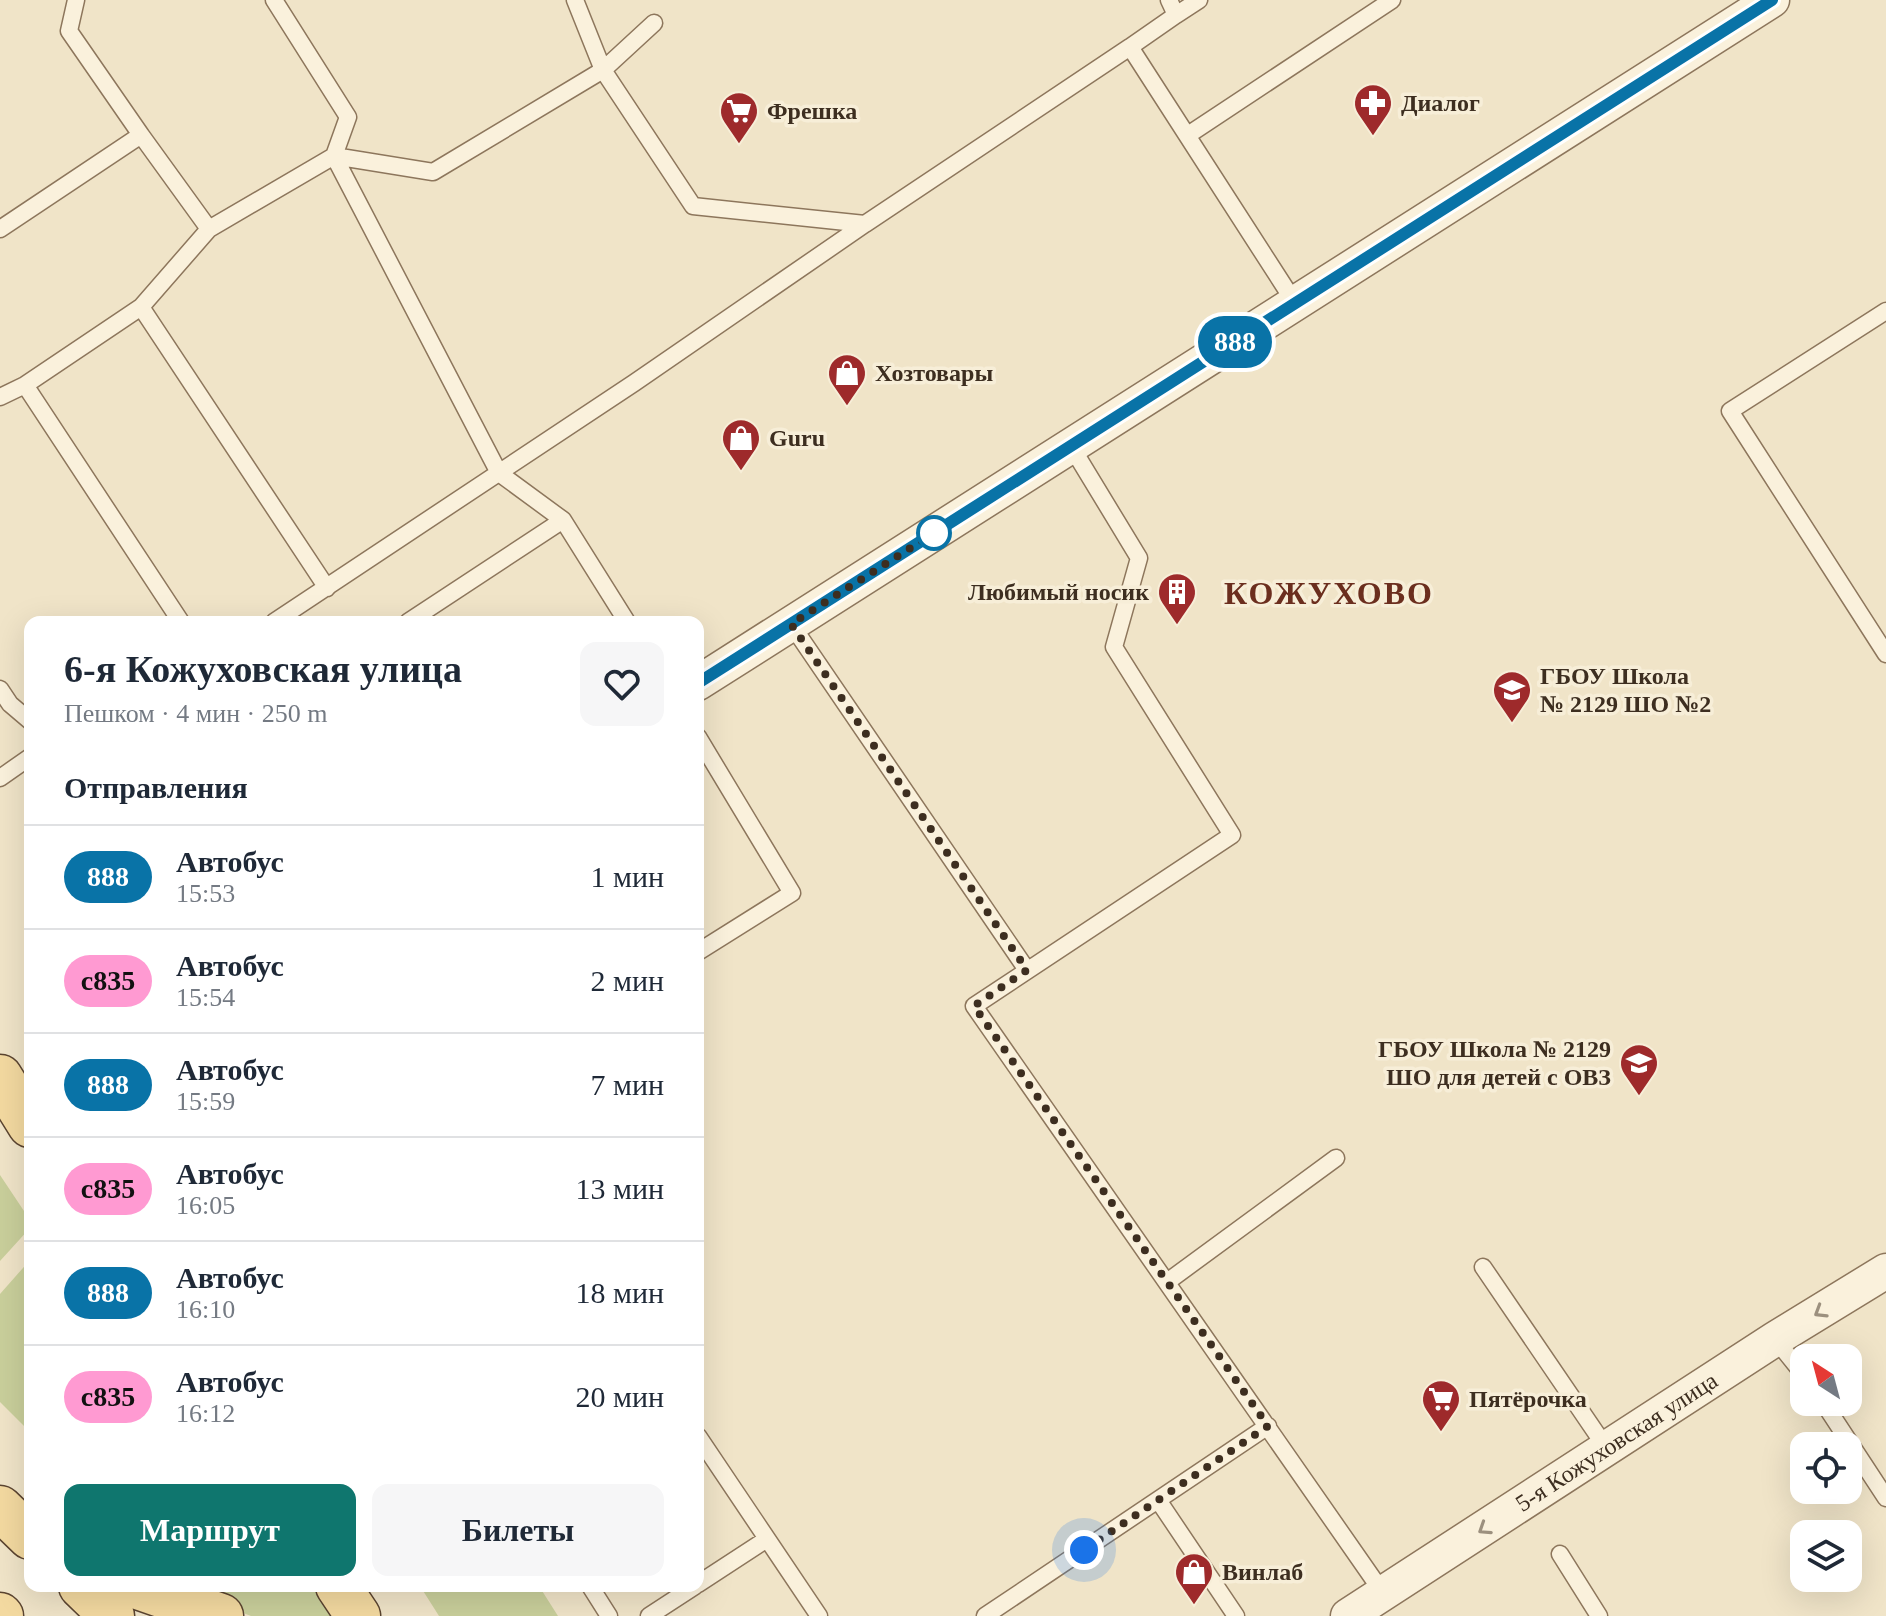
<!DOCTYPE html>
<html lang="ru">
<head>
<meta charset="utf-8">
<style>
  :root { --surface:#fff; --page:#f6f6f7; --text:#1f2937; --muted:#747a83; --line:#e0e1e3; --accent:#0f766e }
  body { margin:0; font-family:Georgia,serif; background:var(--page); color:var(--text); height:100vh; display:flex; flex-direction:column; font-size:30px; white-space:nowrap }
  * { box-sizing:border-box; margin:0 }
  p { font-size:26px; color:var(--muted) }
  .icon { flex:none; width:44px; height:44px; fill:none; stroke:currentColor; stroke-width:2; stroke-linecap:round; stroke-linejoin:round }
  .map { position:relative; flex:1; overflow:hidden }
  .details { position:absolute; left:24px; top:616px; width:680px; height:976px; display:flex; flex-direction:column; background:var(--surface); border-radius:16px; box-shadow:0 8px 32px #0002 }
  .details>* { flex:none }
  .badge { padding:0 16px; border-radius:26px; font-size:28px; line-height:52px }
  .needle { width:52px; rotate:324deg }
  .fabs { position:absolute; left:1790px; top:1344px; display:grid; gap:16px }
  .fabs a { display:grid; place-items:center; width:72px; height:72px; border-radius:16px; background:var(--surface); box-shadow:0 8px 32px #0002; font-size:40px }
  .you { position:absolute; width:40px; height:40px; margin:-20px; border:6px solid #fff; border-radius:50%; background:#1a73e8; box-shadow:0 0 0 12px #1a73e833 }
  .map>.badge { position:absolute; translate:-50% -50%; box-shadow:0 0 0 4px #fff }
  h2 { padding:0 40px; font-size:30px; line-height:72px }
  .round { display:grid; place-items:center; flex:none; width:84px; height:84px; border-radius:16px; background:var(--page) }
  .overview { display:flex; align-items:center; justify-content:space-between; height:136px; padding:0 40px }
  h1 { font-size:38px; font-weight:800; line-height:60px }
  .action { display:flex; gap:16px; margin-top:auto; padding:16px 40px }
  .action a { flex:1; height:92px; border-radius:16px; background:var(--accent); color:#fff; font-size:32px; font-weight:800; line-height:92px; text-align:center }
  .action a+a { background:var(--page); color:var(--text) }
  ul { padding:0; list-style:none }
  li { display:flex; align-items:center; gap:24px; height:104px; padding:0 40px; border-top:2px solid var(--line) }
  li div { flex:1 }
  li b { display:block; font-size:30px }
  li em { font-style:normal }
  li .badge { min-width:88px; font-weight:700; text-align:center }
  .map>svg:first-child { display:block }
  .green { fill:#c9cf9b }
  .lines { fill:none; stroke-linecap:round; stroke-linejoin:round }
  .lane-casing { stroke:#8d765c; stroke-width:19 }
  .street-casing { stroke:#8d765c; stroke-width:37 }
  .primary-casing { stroke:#5b4430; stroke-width:47 }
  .lane { stroke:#faf1dc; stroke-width:16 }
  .street { stroke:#faf1dc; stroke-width:34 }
  .primary { stroke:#f3d9a0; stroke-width:44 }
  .oneway { stroke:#9c907e }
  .line-casing { stroke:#fff; stroke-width:18 }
  .line { stroke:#0973a7; stroke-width:12 }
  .walk { stroke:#3d2e20; stroke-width:8; stroke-dasharray:0 14.4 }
  .stop-dot { fill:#fff; stroke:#0973a7; stroke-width:4 }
  .labels { text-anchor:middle; stroke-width:7; stroke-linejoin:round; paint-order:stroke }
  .poi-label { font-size:24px; font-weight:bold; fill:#3d2e20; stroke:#f7eed8; text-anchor:start }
  .street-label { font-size:24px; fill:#3d2e20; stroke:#f7eed8 }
  .district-label { font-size:32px; font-weight:bold; letter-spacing:2px; fill:#6b2e1e; stroke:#f7eed8 }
</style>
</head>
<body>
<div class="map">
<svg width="1886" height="1616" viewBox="0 0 1886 1616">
  <rect width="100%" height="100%" fill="#f0e4c8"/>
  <!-- green -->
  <path class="green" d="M0,1175L30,1220V1228L0,1261Z
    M30,1260V1432L0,1402V1294Z
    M174,1586H321L341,1616H251Z
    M420,1586H539L558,1616H439Z"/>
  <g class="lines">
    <defs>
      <path id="lane" d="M76,0L69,31L141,135
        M274,0L348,117L334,156L499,473L563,520L627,622
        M575,0L603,70L693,206L865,224L1130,47L1295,303
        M1176,15L1199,0
        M1130,47L1176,15L1169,0
        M1188,135L1392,0
        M0,229L141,135L209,229L334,156L433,172L603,70L654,23
        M141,307L327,588
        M1886,311L1730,411L1886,654
        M25,385L141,307L209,229
        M0,397L25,385L181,622
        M1071,446L1139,558L1114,647L1232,835L974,1006L1383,1593
        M274,622L634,383L865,224
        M408,622L563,520
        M791,624L1027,970
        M0,689L10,704L30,721
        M698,737L792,893L698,952
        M0,778L30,757
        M1483,1267L1607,1449
        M1167,1282L1336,1158
        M1775,1339L1804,1375
        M1823,1402L1886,1498
        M698,1436L819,1616
        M1158,1500L1236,1616
        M1560,1554L1599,1616
        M698,1584L767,1539
        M590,1586L609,1616
        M649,1616L695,1586
        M985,1616L1268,1426"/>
      <g id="street">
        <path d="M698,683L1772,0"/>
        <path id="s1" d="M1348,1616L1775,1339L1886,1271"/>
      </g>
      <path id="primary" d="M0,1077L30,1125
        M0,1508L30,1537
        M81,1586L112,1616
        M135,1586L221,1616
        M338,1586L358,1616
        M0,1615L1,1616"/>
    </defs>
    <!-- lane casing -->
    <use href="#lane" class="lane-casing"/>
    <!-- street casing -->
    <use href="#street" class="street-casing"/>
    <!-- primary casing -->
    <use href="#primary" class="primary-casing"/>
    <!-- lane -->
    <use href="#lane" class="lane"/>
    <!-- street -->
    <use href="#street" class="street"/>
    <!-- primary -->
    <use href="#primary" class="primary"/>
  </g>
  <!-- one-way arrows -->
  <defs><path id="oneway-chevron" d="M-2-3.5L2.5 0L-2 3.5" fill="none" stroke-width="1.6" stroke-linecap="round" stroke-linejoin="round" transform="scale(2)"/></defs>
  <g class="oneway">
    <use href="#oneway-chevron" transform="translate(1820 1312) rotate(148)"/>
    <use href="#oneway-chevron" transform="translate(1484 1529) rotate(147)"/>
  </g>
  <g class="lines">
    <defs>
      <path id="line" d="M698,683L1772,0"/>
    </defs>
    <!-- line casing -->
    <use href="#line" class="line-casing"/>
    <!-- line -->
    <use href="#line" class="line"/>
    <!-- walk -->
    <path class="walk" d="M934,533L791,624L1027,970L974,1006L1268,1426L1084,1550"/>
  </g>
  <!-- icons -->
  <defs>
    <symbol id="pharmacy-pin" viewBox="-11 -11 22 30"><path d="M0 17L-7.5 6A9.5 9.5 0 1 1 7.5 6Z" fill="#9e2a2b" stroke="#f7eed8"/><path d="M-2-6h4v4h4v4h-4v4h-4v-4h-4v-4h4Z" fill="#fff"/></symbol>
    <symbol id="supermarket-pin" viewBox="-11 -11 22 30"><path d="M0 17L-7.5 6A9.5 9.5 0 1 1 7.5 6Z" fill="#9e2a2b" stroke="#f7eed8"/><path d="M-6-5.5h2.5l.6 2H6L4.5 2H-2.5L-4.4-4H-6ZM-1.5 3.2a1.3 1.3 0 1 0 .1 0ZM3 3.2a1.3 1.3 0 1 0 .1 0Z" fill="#fff"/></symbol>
    <symbol id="shop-pin" viewBox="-11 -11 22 30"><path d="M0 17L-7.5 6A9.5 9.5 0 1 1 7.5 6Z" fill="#9e2a2b" stroke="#f7eed8"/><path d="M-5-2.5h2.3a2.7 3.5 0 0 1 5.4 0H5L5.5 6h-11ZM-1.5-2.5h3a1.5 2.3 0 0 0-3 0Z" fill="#fff"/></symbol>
    <symbol id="building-pin" viewBox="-11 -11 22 30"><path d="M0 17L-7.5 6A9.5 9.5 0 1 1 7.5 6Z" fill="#9e2a2b" stroke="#f7eed8"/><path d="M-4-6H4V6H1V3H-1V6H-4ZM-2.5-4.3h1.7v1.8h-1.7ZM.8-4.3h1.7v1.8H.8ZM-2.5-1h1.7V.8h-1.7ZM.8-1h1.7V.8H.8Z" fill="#fff"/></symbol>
    <symbol id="school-pin" viewBox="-11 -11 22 30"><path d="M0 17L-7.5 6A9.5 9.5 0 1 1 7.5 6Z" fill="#9e2a2b" stroke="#f7eed8"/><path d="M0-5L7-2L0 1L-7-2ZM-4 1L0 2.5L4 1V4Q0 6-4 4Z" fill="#fff"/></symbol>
  </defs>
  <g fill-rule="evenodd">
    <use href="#pharmacy-pin" x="1351" y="81" width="44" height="60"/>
    <use href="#supermarket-pin" x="717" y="89" width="44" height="60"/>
    <use href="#shop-pin" x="825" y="351" width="44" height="60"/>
    <use href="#shop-pin" x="719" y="416" width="44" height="60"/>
    <use href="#building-pin" x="1155" y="570" width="44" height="60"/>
    <use href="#school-pin" x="1490" y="668" width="44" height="60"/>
    <use href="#school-pin" x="1617" y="1041" width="44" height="60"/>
    <use href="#supermarket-pin" x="1419" y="1377" width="44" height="60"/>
    <use href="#shop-pin" x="1172" y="1550" width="44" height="60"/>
  </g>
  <!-- markers -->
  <circle class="stop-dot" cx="934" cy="533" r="16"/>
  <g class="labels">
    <!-- poi labels -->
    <g class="poi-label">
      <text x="1401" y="111">Диалог</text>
      <text x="767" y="119">Фрешка</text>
      <text x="875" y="381">Хозтовары</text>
      <text x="769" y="446">Guru</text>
      <text x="1149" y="600" text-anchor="end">Любимый носик</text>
      <text x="1540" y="684">ГБОУ Школа<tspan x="1540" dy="28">№ 2129 ШО №2</tspan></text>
      <text x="1611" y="1057" text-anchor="end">ГБОУ Школа № 2129<tspan x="1611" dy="28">ШО для детей с ОВЗ</tspan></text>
      <text x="1469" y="1407">Пятёрочка</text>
      <text x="1222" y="1580">Винлаб</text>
    </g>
    <!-- street labels -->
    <g class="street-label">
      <text dy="8" stroke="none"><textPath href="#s1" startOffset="320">5-я Кожуховская улица</textPath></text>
    </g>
    <!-- district labels -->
    <g class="district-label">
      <text x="1329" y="604">КОЖУХОВО</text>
    </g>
  </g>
</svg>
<div class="fabs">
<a><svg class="needle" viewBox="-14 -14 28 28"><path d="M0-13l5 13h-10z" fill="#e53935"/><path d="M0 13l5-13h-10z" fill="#747a83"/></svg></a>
<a><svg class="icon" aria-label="locate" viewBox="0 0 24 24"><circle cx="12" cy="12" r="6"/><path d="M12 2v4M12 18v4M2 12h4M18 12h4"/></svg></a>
<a><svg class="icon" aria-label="layers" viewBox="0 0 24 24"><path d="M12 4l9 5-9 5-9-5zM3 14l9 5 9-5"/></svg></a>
</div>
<div class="you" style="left:1084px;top:1550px"></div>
<b class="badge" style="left:1235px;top:342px;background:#0973a7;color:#fff">888</b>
<section class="details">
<div class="overview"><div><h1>6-я Кожуховская улица</h1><p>Пешком · 4 мин · 250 m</p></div><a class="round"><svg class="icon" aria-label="heart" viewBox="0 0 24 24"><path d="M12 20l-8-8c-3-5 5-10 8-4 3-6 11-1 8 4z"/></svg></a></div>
<h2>Отправления</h2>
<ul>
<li><span class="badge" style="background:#0973a7;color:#fff">888</span><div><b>Автобус</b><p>15:53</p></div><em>1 мин</em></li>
<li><span class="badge" style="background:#ff9ad2;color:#111">с835</span><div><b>Автобус</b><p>15:54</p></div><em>2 мин</em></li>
<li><span class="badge" style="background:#0973a7;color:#fff">888</span><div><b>Автобус</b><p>15:59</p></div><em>7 мин</em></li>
<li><span class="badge" style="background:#ff9ad2;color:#111">с835</span><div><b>Автобус</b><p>16:05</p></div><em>13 мин</em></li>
<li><span class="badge" style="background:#0973a7;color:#fff">888</span><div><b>Автобус</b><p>16:10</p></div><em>18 мин</em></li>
<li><span class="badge" style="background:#ff9ad2;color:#111">с835</span><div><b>Автобус</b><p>16:12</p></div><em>20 мин</em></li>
</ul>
<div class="action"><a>Маршрут</a><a>Билеты</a></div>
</section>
</div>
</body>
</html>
